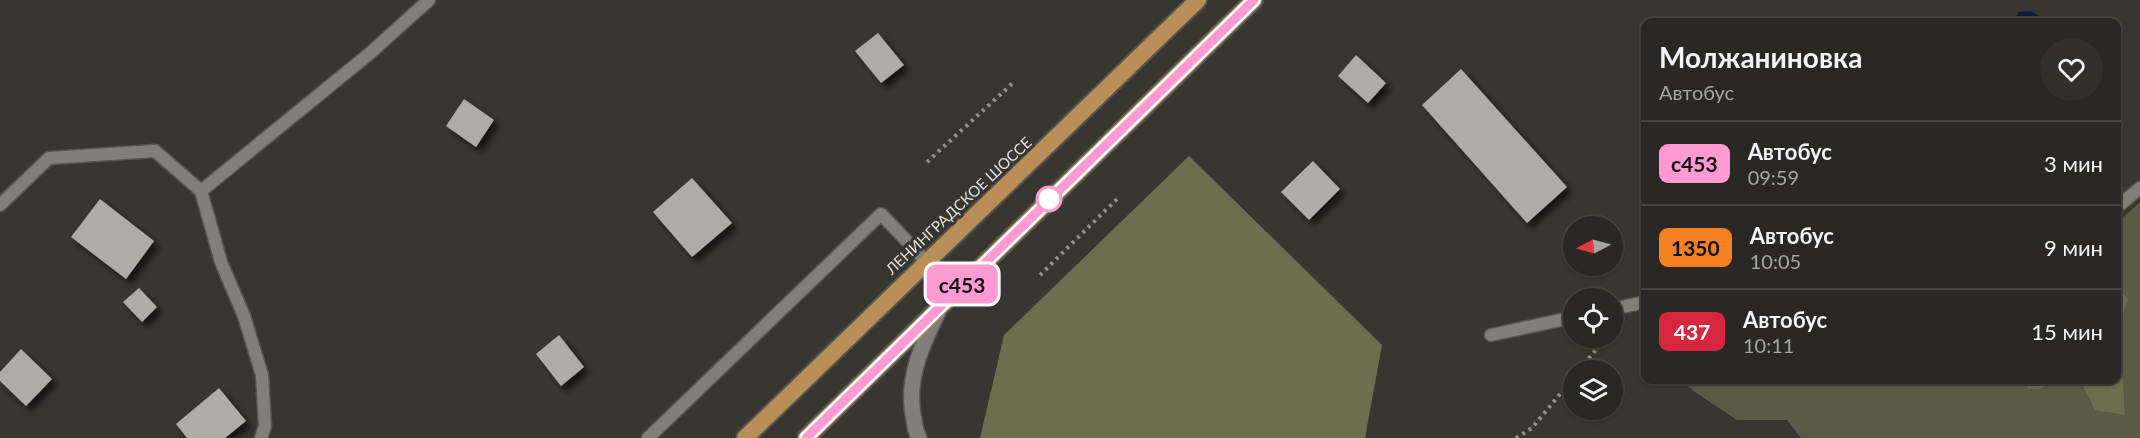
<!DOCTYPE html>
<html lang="ru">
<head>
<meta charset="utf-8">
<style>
  :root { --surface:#2a2824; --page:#32302c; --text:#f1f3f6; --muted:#a5a6a6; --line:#464441 }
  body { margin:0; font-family:Lato,sans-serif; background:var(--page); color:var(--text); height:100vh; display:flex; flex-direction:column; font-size:22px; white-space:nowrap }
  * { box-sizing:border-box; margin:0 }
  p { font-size:20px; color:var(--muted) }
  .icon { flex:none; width:33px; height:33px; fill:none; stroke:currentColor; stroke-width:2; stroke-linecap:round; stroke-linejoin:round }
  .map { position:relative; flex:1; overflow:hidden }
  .drawer { position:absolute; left:1641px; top:18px; width:480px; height:366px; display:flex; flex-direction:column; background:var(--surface); border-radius:12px; box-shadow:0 2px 4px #0004,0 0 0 2px var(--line) }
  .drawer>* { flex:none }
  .badge { padding:0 12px; border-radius:9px; font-size:21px; line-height:39px }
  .needle { width:39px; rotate:264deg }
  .buttons { position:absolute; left:1563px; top:216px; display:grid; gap:12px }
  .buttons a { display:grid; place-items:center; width:60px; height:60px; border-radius:50%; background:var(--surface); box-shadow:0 2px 4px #0004,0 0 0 2px var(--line); font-size:30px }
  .map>.badge { position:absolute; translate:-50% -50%; box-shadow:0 0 0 3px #fff }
  .round { display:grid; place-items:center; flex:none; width:63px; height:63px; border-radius:32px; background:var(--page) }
  .summary { display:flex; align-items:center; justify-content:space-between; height:102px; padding:0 18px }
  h1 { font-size:28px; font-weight:700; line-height:45px }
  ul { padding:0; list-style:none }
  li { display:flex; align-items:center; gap:18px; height:84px; padding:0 18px; border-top:2px solid var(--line) }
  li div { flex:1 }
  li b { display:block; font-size:22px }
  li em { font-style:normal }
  li .badge { min-width:66px; font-weight:700; text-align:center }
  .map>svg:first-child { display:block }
  .green { fill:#5a5b45 }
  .forest { fill:#6c6e50 }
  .water { fill:#0d1e32 }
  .building { fill:#afaca5; filter:url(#shadow) }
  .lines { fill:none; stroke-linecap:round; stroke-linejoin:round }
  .service-casing { stroke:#57554f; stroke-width:15 }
  .minor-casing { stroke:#57554f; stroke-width:18 }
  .trunk-casing { stroke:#57554f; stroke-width:20 }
  .path { stroke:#92908b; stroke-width:4; stroke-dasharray:3 4.5; stroke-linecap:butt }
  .service { stroke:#817f78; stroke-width:12 }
  .minor { stroke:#817f78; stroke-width:15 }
  .trunk { stroke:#ba8f57; stroke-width:16 }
  .line-casing { stroke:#fff; stroke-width:14 }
  .line { stroke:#ff9ad2; stroke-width:9 }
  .stop-dot { fill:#fff; stroke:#ff9ad2; stroke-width:3 }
  .labels { text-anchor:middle; stroke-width:6; stroke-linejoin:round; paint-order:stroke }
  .street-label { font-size:15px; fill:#e4e2de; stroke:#383630 }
</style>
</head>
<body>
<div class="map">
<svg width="2140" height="438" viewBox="0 0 2140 438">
  <defs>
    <filter id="shadow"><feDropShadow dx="5.5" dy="5.5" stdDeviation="3" flood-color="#0009"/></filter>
  </defs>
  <rect width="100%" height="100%" fill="#383630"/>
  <!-- green -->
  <path class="green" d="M2140,202V438H1801L1787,420H1737L1695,392L1680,380H2022L2028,389H2042L2055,380H2080L2082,384L2125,415L2123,376L2117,366L2116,318L2123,314L2119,288L2117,287V223Z"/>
  <!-- forest -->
  <path class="forest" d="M1189,156L1382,345L1365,438H980L1004,335Z
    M2117,287L2128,299L2123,314L2117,318Z
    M2117,366L2123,376L2125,415L2095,410L2080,380H2116Z
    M2022,380H2055L2042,389H2028Z"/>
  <!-- water -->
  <path class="water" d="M2031,11L2048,22H2016L2018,12Z"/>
  <!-- building -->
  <path class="building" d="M878,33L904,65L881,83L855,51Z
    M1356,55L1386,83L1368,103L1338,76Z
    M1461,69L1567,187L1527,223L1422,105Z
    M464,99L494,120L476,147L446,126Z
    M1313,161L1340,189L1309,220L1281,192Z
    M692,178L732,223L692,257L653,212Z
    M100,199L154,241L126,279L71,237Z
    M139,288L157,307L142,322L123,302Z
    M559,335L584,367L561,386L536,354Z
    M21,349L52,379L26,406L0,381V372Z
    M219,388L246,421L225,438H187L176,424Z"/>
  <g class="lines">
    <defs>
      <path id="service" d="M201,191L221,262L244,316L262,375L265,426L261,438
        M0,205L49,158L155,151L201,191L369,54L429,0
        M2116,208L2140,188
        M1612,309L1646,302
        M1491,335L1574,317
        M648,438L881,214L926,261"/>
      <path id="minor" d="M919,438C916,433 915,427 914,420C905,380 922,345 939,310"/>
      <path id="trunk" d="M745,438C895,291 1048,147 1198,0
        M806,438L1254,0"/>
    </defs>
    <!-- service casing -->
    <use href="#service" class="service-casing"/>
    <!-- minor casing -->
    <use href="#minor" class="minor-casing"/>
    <!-- trunk casing -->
    <use href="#trunk" class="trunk-casing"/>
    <!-- path -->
    <path class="path" d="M927,162L1014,82
      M1040,275L1118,198
      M1579,370L1606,338
      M1516,438L1532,428L1574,377"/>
    <!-- service -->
    <use href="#service" class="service"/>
    <!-- minor -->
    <use href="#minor" class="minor"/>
    <!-- trunk -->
    <use href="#trunk" class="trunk"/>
  </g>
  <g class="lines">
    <defs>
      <path id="line" d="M806,438L1254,0"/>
    </defs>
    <!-- line casing -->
    <use href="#line" class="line-casing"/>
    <!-- line -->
    <use href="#line" class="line"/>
  </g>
  <!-- markers -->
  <circle class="stop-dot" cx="1049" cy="199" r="12"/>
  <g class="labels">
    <!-- street labels -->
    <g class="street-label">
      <text transform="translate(959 206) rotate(-43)" y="5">ЛЕНИНГРАДСКОЕ ШОССЕ</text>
    </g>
  </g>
</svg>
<div class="buttons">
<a><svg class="needle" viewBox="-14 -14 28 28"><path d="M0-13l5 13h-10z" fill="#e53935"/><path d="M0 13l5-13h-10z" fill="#a5a6a6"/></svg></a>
<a><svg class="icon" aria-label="locate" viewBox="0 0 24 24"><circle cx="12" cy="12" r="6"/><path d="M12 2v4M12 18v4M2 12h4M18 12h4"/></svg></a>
<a><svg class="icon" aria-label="layers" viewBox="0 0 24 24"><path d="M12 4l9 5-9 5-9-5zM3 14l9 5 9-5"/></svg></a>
</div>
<b class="badge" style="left:962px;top:284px;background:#ff9ad2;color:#111">с453</b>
<section class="drawer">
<div class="summary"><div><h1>Молжаниновка</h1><p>Автобус</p></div><a class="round"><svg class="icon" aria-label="heart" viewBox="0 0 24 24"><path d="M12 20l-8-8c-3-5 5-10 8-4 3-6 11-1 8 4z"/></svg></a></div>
<ul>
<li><span class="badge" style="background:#ff9ad2;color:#111">с453</span><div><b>Автобус</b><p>09:59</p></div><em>3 мин</em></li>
<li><span class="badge" style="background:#f58220;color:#111">1350</span><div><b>Автобус</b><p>10:05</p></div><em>9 мин</em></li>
<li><span class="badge" style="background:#d7263d;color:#fff">437</span><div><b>Автобус</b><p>10:11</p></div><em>15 мин</em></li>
</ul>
</section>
</div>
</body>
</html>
